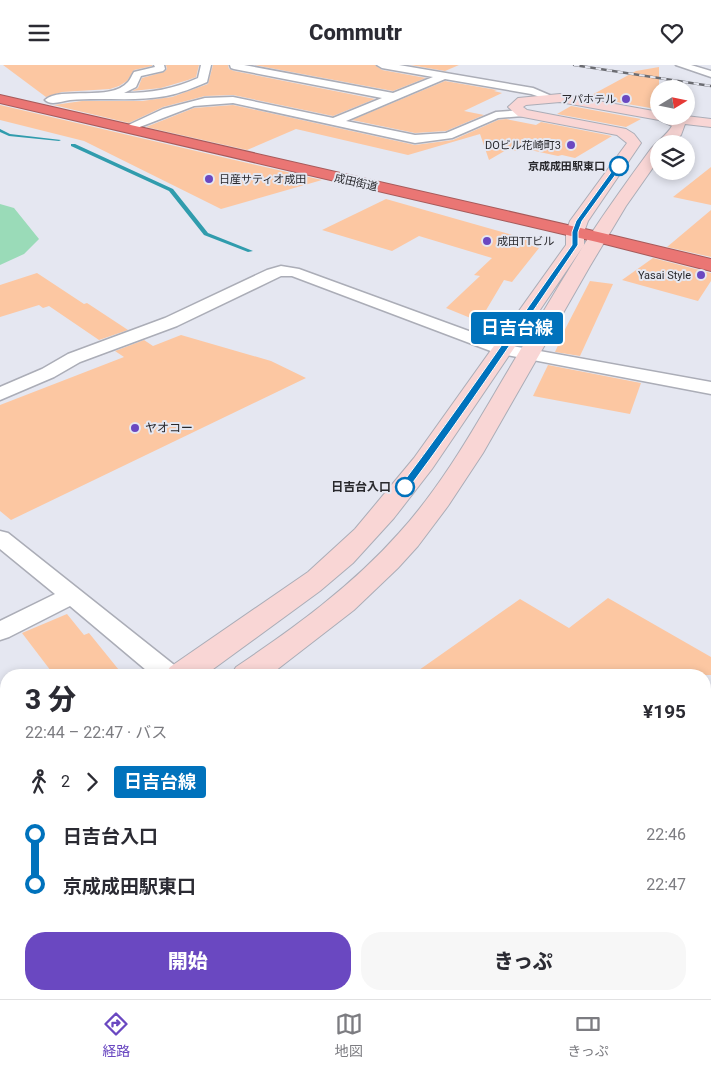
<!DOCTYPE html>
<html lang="ja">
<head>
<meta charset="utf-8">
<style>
  :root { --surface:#fff; --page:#f7f7f7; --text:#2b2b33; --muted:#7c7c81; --line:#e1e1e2; --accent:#6a48c1 }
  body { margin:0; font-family:Roboto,"Noto Sans JP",sans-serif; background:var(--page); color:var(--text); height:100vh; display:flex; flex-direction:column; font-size:19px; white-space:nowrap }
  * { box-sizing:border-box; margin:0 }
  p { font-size:16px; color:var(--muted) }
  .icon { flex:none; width:28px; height:28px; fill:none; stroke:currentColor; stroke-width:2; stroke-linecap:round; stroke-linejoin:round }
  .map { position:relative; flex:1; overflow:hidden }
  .details { position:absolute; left:0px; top:604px; width:711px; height:331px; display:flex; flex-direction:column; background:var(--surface); border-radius:20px 20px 0 0; box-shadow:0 2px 8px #0003 }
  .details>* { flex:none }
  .badge { padding:0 10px; border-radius:4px; font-size:18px; line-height:32px }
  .needle { width:32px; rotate:80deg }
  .tools { position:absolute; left:650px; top:15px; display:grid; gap:10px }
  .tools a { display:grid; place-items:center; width:45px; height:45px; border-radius:50%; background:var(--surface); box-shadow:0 2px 8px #0003; font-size:25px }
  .map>.badge { position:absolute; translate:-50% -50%; box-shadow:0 0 0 2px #fff }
  .legs { display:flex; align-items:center; gap:8px; height:55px; padding:0 25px; font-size:16px }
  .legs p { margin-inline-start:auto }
  .overview { display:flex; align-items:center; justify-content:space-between; height:85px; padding:0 25px }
  h1 { font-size:28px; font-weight:800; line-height:38px }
  .action { display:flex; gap:10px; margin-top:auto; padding:10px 25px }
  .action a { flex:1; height:58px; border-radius:20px; background:var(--accent); color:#fff; font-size:20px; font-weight:800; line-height:58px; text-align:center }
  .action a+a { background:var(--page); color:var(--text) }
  ul { padding:0 25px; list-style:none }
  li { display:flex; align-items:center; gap:18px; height:50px; font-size:19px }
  li i { display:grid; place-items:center; width:8px; height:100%; margin:0 6px; background:currentColor }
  li i::after { content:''; width:12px; height:12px; margin:-6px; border:4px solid; border-radius:50%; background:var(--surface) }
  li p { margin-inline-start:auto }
  li:first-child i { background:linear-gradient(#0000 50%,currentColor 0) }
  li:last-child i { background:linear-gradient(currentColor 50%,#0000 0) }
  header { display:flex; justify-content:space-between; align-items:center; height:65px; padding:0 25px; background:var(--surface); font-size:22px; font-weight:800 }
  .tabs { display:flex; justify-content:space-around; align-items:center; height:70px; border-top:1px solid var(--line); background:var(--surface); font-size:14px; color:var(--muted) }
  .tabs a { display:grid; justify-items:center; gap:2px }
  .tabs .selected { color:var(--accent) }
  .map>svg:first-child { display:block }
  .green { fill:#9adbb8 }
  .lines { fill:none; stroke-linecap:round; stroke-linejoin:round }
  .stream { fill:#309cad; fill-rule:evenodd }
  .building { fill:#fcc7a2 }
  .street-casing { stroke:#abadb7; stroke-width:3 }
  .secondary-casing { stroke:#abadb7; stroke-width:2 }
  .highway-casing { stroke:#a65b5b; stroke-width:2 }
  .street { fill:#fff; fill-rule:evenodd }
  .secondary { fill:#f9d6d5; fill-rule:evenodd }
  .highway { fill:#ea7674; fill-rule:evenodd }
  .rail-casing { stroke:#6b6c72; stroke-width:2.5 }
  .rail { stroke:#e5e7f1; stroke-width:2; stroke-dasharray:5.5; stroke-linecap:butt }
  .line-1 { fill:#0072bc; stroke:#fff }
  .poi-dot { fill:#6a48c1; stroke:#e5e7f1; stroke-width:2 }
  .stop-1-dot { fill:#fff; stroke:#0072bc; stroke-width:2.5 }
  .labels { text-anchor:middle; stroke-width:4; stroke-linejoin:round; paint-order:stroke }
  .far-poi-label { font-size:11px; fill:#29292d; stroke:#e5e7f1; text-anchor:end }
  .far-stop-label { font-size:11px; font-weight:bold; fill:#29292d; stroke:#e5e7f1; text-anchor:end }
  .far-street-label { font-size:11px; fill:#29292d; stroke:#e5e7f1 }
  .poi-label { font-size:12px; fill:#29292d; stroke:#e5e7f1; text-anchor:start }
  .stop-label { font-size:12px; font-weight:bold; fill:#29292d; stroke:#e5e7f1; text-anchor:end }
</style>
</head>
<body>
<header><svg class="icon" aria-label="menu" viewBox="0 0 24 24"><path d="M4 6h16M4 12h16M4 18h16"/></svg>Commutr<svg class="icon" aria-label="heart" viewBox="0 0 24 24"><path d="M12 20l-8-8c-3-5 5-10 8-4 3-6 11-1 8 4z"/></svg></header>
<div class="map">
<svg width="711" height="934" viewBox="0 0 711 934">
  <rect width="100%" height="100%" fill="#e5e7f1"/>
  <!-- green -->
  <path class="green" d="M0,139L14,143L39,174L24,189L0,200Z
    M114,929H483L489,934H105Z"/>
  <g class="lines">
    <!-- stream -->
    <path class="stream" d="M0,64L10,69L61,75L59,76L9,71L0,67Z
      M71,79H75L173,124L208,168L253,186L248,187L204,170L169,126L71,81Z"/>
  </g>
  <!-- building -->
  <path class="building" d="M3,0H152V1L134,5L127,16L119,21L110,24L62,27L46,32Z
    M166,0H199L196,12L188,15L161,23L132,26L138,23L142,13L164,7L167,4Z
    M213,0H228L229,4L234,6L375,34L333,51L233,30L205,31L163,42L129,58L45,38L54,40L82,36H142L172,32L208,19Z
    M254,0H375L382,5L426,13L393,26Z
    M410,0H459L445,6Z
    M659,2V43L656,44L588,32L636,6Z
    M445,16L497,25L494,26L502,28L464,46L484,50L446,66L415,68L352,55Z
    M0,40L226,93L322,115L221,144L84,76L0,55Z
    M233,40L415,80L453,75L498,55L506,54L536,60L541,57L612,71L575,93L562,90L558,91L521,83L517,86L508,84L489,95L480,69L408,90L296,64L247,85L146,62L194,43Z
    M571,41L641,54L626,62L557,49Z
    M711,102V140L673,132Z
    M386,134L516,171L512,173L518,175L523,170L529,175L526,179L539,183L512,217L504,215L482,252L473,254L446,243L480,211L474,210L492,193L419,171L392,186L322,165Z
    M711,145V192L667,182Z
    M653,193L711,208V216L698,236L622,215Z
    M37,208L84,239L87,238L128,265L99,275L49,241L43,243L39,240L0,252V220Z
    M590,216L613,219L580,291L555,287L560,276H559Z
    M181,270L271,296L306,313L11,455L0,446V340L124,292L115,286L144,275L153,281Z
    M548,300L641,318L630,349L533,331Z
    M608,533L711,592V610H412L520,534L569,563Z
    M67,549L84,570L89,568L123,610H54L22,568Z"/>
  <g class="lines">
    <defs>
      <path id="street" d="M154,0H164L165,4L163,6L141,11L136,22L124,28C150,28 174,24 198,13L201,0H211L207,17C193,23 181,28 166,31C135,37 102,32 70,35C62,36 51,41 45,35C60,21 111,37 128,17C130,15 132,10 134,7L155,2Z
        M230,0H244L393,28L433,12L382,3L377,0H399L533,23L554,32L549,35L531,29L445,14L346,56L415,70L446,68L496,47L523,45L528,48L523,51L498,53L452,73L415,78L233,38L194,41L132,65H124L122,63L163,44L205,33L233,32L333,53L382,33L234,4L231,3Z
        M676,0H691L711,6V12Z
        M281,201L299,204L507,280L711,317V329L496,288L292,211H281L177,261L80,297L54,312L0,335V322L42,304L68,289L165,253L267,205Z
        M0,466L8,468L178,603L182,610H152L70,541L9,572L0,575V556L55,529L0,484Z
        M37,929H78L75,934H34Z
        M535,929H574L577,934H538Z"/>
      <path id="secondary" d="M560,29L659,47V51H686L711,54V62L685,59L681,70L671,79H659V94L626,141L590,201L483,388L448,441L418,481L398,503L354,545L270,610H231L236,602C294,563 352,521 399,468C439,424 469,372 499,321C528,272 557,223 587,175C607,144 628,115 650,85C656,77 667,70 672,61L659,55L560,37L526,40L523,42L527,45L626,64L634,69L641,78L588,156L584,167V180L432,404L394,453L353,498L320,526L205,610H165L170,602L308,507L355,464L414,393L566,180V167L570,156L627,78L617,70L518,51L508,42L518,33Z
        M6,690V719L0,721V692Z
        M6,730V761L0,763V732Z"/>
      <path id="highway" d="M0,30L598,167L711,194V206L597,177L0,38Z"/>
    </defs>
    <!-- street casing -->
    <use href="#street" class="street-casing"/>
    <!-- secondary casing -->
    <use href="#secondary" class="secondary-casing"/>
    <!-- highway casing -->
    <use href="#highway" class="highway-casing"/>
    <!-- street -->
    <use href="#street" class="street"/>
    <!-- secondary -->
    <use href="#secondary" class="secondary"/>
    <!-- highway -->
    <use href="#highway" class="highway"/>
    <defs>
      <path id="rail" d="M574,0L711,21"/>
    </defs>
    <!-- rail casing -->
    <use href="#rail" class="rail-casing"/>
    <!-- rail -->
    <use href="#rail" class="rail"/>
  </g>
  <!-- line-1 -->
  <path class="line-1" d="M617,99L622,101L582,156L578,167V180C522,262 467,345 408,424H401V420C460,342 515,260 572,180V167L576,156Z"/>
  <!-- markers -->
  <g class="poi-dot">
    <circle cx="626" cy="34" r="5"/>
    <circle cx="571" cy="80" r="5"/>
    <circle cx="209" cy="114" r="5"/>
    <circle cx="487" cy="176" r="5"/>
    <circle cx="701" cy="210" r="5"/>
    <circle cx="135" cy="363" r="5"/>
  </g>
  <g class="stop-1-dot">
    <circle cx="619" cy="101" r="9"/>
    <circle cx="405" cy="422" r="9"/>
  </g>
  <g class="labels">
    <!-- far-poi labels -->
    <g class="far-poi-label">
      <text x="616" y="38">アパホテル</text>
      <text x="561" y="84">DOビル花崎町3</text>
      <text x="219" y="118" text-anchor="start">日産サティオ成田</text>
      <text x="497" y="180" text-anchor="start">成田TTビル</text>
      <text x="691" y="214">Yasai Style</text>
    </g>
    <!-- far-stop labels -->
    <g class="far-stop-label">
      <text x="605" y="105">京成成田駅東口</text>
    </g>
    <!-- far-street labels -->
    <g class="far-street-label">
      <text transform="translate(356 117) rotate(13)" y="4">成田街道</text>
    </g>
    <!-- poi labels -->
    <g class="poi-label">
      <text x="145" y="367">ヤオコー</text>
    </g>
    <!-- stop labels -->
    <g class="stop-label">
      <text x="391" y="426">日吉台入口</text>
    </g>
  </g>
</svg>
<div class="tools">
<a><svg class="needle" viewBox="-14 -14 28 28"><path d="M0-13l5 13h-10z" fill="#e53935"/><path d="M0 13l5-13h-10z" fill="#7c7c81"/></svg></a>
<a><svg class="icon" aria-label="layers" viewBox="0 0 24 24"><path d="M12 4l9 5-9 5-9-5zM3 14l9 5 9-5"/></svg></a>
</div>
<b class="badge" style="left:517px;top:263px;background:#0072bc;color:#fff">日吉台線</b>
<section class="details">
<div class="overview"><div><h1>3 分</h1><p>22:44 – 22:47 · バス</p></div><b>¥195</b></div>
<div class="legs"><svg class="icon" aria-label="walk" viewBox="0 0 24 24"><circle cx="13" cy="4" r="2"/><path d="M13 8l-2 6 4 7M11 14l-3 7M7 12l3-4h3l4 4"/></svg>2<svg class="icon" aria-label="forward" viewBox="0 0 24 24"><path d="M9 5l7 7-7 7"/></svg><b class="badge" style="background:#0072bc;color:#fff">日吉台線</b></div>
<ul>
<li><i style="color:#0072bc"></i><b>日吉台入口</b><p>22:46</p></li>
<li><i style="color:#0072bc"></i><b>京成成田駅東口</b><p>22:47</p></li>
</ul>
<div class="action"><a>開始</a><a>きっぷ</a></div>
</section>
</div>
<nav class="tabs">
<a class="selected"><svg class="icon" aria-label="directions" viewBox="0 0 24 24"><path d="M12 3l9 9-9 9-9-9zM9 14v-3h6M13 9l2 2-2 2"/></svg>経路</a>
<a><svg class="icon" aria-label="map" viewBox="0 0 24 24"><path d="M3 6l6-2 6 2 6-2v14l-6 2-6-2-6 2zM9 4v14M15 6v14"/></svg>地図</a>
<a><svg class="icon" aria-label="tickets" viewBox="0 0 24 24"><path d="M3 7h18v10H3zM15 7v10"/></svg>きっぷ</a>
</nav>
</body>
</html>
